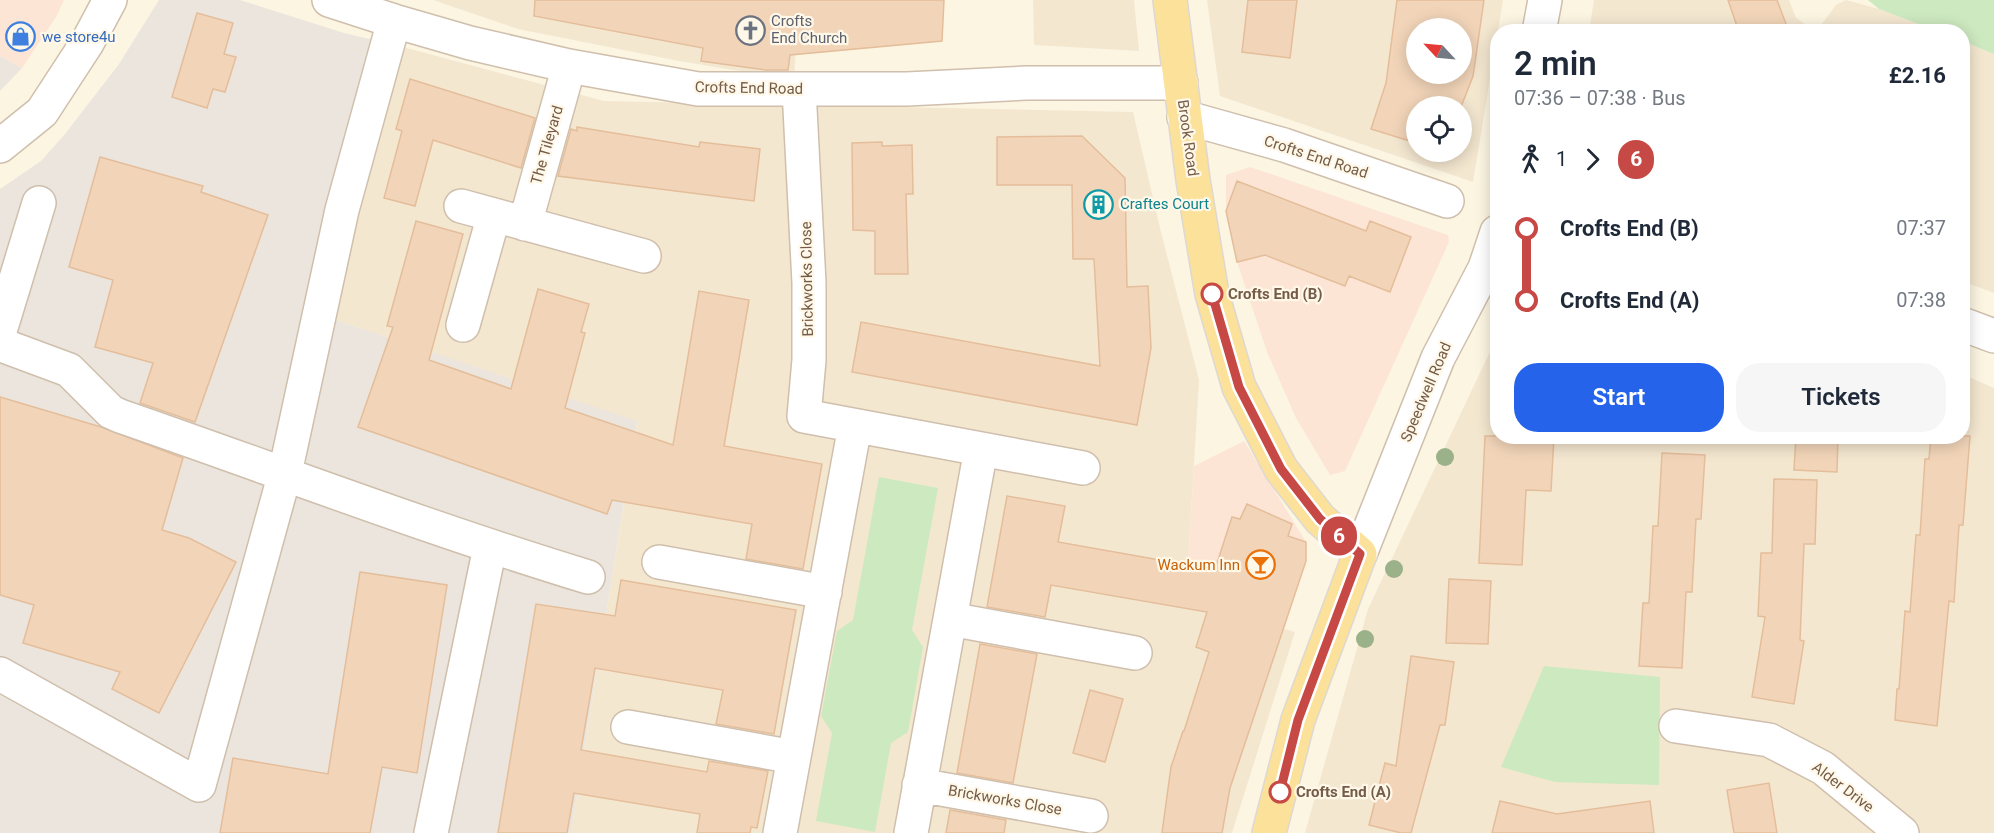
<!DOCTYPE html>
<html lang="en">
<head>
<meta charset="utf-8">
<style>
  :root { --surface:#fff; --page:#f6f6f7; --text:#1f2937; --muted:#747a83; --accent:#2563eb }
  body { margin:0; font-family:Roboto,sans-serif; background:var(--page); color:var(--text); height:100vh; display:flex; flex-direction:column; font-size:22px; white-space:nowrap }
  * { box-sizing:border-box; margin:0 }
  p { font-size:20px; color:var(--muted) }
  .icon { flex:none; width:33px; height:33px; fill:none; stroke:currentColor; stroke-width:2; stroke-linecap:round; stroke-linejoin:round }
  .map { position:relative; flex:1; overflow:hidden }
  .side { position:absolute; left:1490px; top:24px; width:480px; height:420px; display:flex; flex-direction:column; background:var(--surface); border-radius:24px; box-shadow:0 3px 15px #0003 }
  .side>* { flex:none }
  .badge { padding:0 12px; border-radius:20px; font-size:21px; line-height:39px }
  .needle { width:39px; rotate:296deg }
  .buttons { position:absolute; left:1406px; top:18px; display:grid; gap:12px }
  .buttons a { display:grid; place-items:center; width:66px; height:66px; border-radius:50%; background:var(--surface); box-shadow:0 3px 15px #0003; font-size:30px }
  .map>.badge { position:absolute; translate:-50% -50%; box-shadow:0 0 0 3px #fff }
  .legs { display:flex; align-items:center; gap:9px; height:66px; padding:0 24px; font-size:20px }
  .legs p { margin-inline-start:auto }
  .overview { display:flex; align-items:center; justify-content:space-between; height:102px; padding:0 24px }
  h1 { font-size:33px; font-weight:600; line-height:45px }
  .action { display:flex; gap:12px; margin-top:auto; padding:12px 24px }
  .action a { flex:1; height:69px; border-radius:24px; background:var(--accent); color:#fff; font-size:24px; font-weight:600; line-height:69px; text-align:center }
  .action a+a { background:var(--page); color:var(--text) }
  ul { padding:0 24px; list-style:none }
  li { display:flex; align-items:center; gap:21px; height:72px; font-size:22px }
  li i { display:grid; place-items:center; width:9px; height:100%; margin:0 8px; background:currentColor }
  li i::after { content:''; width:15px; height:15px; margin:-8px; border:4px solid; border-radius:50%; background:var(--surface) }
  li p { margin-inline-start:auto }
  li:first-child i { background:linear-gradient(#0000 50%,currentColor 0) }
  li:last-child i { background:linear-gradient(currentColor 50%,#0000 0) }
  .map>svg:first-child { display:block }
  .residential { fill:#f4e7d0; fill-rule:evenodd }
  .commercial { fill:#fde5d5 }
  .industrial { fill:#ebe5dd }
  .green { fill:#cde9c0 }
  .building { fill:#f2d5b9; stroke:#e4bd9a; stroke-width:1.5; fill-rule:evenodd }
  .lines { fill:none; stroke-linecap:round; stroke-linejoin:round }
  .minor-casing { stroke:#cfbfac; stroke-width:36 }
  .major-casing { stroke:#ded8d3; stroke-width:36 }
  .minor { stroke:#fff; stroke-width:33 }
  .major { stroke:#fbe199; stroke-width:33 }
  .tree { fill:#9bb189 }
  .line-1-casing { stroke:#fff; stroke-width:14 }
  .line-1 { stroke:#c64945; stroke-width:9 }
  .stop-1-dot { fill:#fff; stroke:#c64945; stroke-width:3 }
  .labels { text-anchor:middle; stroke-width:4.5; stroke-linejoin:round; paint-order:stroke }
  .worship-label { font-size:15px; fill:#5b616d; stroke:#fff8e8; text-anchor:start }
  .shop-label { font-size:15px; fill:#366cbe; stroke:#fff8e8; text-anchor:start }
  .street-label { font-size:15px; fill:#745c48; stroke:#fff8e8 }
  .culture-label { font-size:15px; fill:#0d838f; stroke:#fff8e8; text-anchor:start }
  .stop-label { font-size:15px; font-weight:bold; fill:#745c48; stroke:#fff8e8; text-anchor:start }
  .food-label { font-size:15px; fill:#c56008; stroke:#fff8e8; text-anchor:end }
</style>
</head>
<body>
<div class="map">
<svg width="1994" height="833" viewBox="0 0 1994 833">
  <rect width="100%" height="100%" fill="#fcf5e2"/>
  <!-- residential -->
  <path class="residential" d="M433,0H798L794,80L679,61L518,29Z
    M1033,0H1134L1139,51L1034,45Z
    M1207,0H1503L1473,182L1220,96ZM1416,28H1461V74H1416ZM1416,106H1461V152H1416Z
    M1594,0H1789L1796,18L1815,31L1589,32Z
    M1846,0L1879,9L1937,31L1816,32L1836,5Z
    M1962,41L1994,54V293L1962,281Z
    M403,47L604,101L1133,112L1160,228L1199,380L1188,563L1183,600L1295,632L1232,833H571L637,422L330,318Z
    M1497,337V436H1962V374L1994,388V833H1305L1368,609Z"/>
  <!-- commercial -->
  <path class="commercial" d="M0,0H64L56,17L22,68L0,56Z
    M1250,167L1448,235L1449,242L1345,471L1330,475L1296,418L1267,352L1237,262L1226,211V175Z
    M1244,441L1306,542V561L1283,630L1183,600L1188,563L1194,466Z"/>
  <!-- industrial -->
  <path class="industrial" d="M159,0H240L344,33L403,47L330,318L637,421L571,833H0V189L41,161L65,134L119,64Z
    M0,56L22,68L0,91Z"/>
  <!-- green -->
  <path class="green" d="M1868,0H1994V54L1962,41V32L1937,31L1879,9Z
    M879,477L938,488L912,630L923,647L908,732L891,743L875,832L816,821L832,733L821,716L837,631L853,620Z
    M1544,666L1660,677L1659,785L1555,782L1501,767Z"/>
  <!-- building -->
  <path class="building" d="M535,0H944L942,41L790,55L788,70H766L701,61L703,48L534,16Z
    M1248,0H1297L1290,58L1242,52Z
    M1397,0H1484L1473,76L1461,107L1416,106V143L1371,129L1386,83ZM1416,28H1461V74H1416Z
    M1728,0H1777L1789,32H1739Z
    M197,13L233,23L224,54L236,57L225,92L213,89L207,108L172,97Z
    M410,79L535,118L521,168L433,140L415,206L384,198L402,131L396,129Z
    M577,127L699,147L700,142L760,149L754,201L558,176L571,129L577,131Z
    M1082,136L1125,178L1127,287L1148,286L1151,348L1137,425L852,372L861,322L1100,366L1094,259H1073L1072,185H997V137Z
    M882,142V146L912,145L913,194H906L908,274H875V231L853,230L852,143Z
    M100,157L203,186L201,192L268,215L195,422L140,403L153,363L95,347L113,280L69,267Z
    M1237,181L1366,231L1370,221L1411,237L1390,292L1349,276L1345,286L1265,255L1237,262L1226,211Z
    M416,221L463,234L429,360L511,389L538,289L589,304L581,332L585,333L565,408L673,445L699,291L749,300L724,446L822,464L803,569L746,559L752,524L612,500L607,514L358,427L393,327L387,326Z
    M0,397L101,427L183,458L162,530L189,538L236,562L159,713L112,689L120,672L23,643L34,605L0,595Z
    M1485,436H1554L1551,491L1526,490L1522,565L1479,563Z
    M1796,436H1838L1837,472L1794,470Z
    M1931,436H1970L1963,525H1959L1954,602L1949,601L1937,726L1895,720L1897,689H1899L1905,611L1910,612L1916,535H1920L1925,459H1929Z
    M1662,453L1705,455L1701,519H1696L1692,592H1686L1682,668L1639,666L1643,603H1649L1653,526H1658Z
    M1774,479L1817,480L1815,544H1804L1800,640L1804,641L1794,704L1752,697L1765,617L1758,616L1761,553H1772Z
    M1007,496L1065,506L1058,542L1188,565V563L1216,566L1232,517L1240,519L1247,504L1292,524L1288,536L1306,542V561L1230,788L1222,833H1162L1171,767L1183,731H1184L1209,652L1196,647L1207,612L1051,585L1045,617L987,607Z
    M360,572L447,585L417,773L382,767L370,833H220L233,758L328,774Z
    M1449,579L1491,581L1488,644L1446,643Z
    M621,580L796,610L774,734L716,724L723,690L595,668L581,750L707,772L709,761L768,771L757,828L751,827L750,833H697L700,814L574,793L567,833H498L536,604L615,616Z
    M980,644L1037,654L1013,783L957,773Z
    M1411,656L1454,662L1445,725H1440L1411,833H1401L1369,825L1385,763L1396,766Z
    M1090,690L1123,699L1105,762L1073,753Z
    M1769,783L1777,833H1734L1727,790Z
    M1500,801L1557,814L1650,801L1654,833H1492Z
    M950,810L1006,820L1004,833H946Z"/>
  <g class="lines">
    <defs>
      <path id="minor" d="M329,0L394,21L470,43L569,66L698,89H907L1026,83H1181
        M1539,32L1545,0
        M799,89L809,283V360L804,416L1083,468
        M1184,117L1284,145L1447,201
        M0,146L42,112L87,43L110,0
        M461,206L644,256
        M525,224L569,66
        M1962,324L1994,336
        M463,325L494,215
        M0,331L39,203
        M0,337L1,342L7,347L69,370L111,412L120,416C276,470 430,529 588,577
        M1360,554L1438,358L1485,268L1497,232
        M659,562L825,592
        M950,619L1135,653
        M0,674L199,785L285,473L342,210L394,21
        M1676,726L1769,740L1823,768L1902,833
        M628,727L794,757
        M919,785L1091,816
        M431,833L490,547
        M780,833L855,426
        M911,833L981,449"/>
      <path id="major" d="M1170,0L1193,180L1212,294L1239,387L1281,469L1320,519L1360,554L1298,720L1269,833"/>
    </defs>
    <!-- minor casing -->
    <use href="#minor" class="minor-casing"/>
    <!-- major casing -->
    <use href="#major" class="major-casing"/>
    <!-- minor -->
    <use href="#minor" class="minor"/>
    <!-- major -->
    <use href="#major" class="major"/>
  </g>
  <!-- trees -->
  <g class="tree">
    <circle cx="1445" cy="457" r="9"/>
    <circle cx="1394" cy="569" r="9"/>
    <circle cx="1365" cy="639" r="9"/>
  </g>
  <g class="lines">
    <defs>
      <path id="line-1" d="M1212,294L1239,387L1281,469L1320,519L1360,554L1298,720L1280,792"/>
    </defs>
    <!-- line-1 casing -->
    <use href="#line-1" class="line-1-casing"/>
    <!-- line-1 -->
    <use href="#line-1" class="line-1"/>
  </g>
  <!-- icons -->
  <defs>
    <symbol id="church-ring" viewBox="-11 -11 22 22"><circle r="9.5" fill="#fff8e8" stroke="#6b7280" stroke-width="1.5"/><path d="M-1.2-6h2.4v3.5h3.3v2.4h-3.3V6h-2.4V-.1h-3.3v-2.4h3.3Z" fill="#6b7280"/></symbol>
    <symbol id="shop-ring" viewBox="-11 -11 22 22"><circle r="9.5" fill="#fff8e8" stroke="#3f7fe0" stroke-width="1.5"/><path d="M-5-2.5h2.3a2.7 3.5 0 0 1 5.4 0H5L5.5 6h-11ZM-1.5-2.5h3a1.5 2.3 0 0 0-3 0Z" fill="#3f7fe0"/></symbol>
    <symbol id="building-ring" viewBox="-11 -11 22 22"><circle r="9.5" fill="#fff8e8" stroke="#0f9aa8" stroke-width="1.5"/><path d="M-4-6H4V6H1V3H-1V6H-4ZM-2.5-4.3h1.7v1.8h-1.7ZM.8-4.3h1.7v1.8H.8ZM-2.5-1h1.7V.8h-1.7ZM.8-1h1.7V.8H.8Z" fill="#0f9aa8"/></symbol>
    <symbol id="bar-ring" viewBox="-11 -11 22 22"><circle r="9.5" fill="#fff8e8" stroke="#e8710a" stroke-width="1.5"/><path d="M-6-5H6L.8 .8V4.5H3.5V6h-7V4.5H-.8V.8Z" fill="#e8710a"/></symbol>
  </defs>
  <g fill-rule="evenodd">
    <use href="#church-ring" x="734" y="14" width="33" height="33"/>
    <use href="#shop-ring" x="4" y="20" width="33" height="33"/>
    <use href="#building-ring" x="1082" y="188" width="33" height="33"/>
    <use href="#bar-ring" x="1244" y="548" width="33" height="33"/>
  </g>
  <!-- markers -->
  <g class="stop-1-dot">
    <circle cx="1212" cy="294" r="10"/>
    <circle cx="1280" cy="792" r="10"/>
  </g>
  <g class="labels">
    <!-- worship labels -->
    <g class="worship-label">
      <text x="771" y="26">Crofts<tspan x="771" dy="17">End Church</tspan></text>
    </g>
    <!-- shop labels -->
    <g class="shop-label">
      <text x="42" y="42">we store4u</text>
    </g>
    <!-- street labels -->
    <g class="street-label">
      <text transform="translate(749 88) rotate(1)" y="5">Crofts End Road</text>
      <text transform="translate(1188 138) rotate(82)" y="5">Brook Road</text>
      <text transform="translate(547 145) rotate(-74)" y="5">The Tileyard</text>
      <text transform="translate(1316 157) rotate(18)" y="5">Crofts End Road</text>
      <text transform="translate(807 279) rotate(-91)" y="5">Brickworks Close</text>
      <text transform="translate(1426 392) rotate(-67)" y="5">Speedwell Road</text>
      <text transform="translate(1843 787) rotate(37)" y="5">Alder Drive</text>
      <text transform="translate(1005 800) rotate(10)" y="5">Brickworks Close</text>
    </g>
    <!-- culture labels -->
    <g class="culture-label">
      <text x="1120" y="209">Craftes Court</text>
    </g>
    <!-- stop labels -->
    <g class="stop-label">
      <text x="1228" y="299">Crofts End (B)</text>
      <text x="1296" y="797">Crofts End (A)</text>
    </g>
    <!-- food labels -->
    <g class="food-label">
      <text x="1240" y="570">Wackum Inn</text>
    </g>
  </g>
</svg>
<div class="buttons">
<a><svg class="needle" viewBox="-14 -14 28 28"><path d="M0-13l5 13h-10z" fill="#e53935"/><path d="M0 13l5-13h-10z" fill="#747a83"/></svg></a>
<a><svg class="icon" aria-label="locate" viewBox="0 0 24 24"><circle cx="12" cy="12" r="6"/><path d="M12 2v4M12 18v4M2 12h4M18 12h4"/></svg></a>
</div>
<b class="badge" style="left:1339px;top:536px;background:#c64945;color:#fff">6</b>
<section class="side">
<div class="overview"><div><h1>2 min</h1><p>07:36 – 07:38 · Bus</p></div><b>£2.16</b></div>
<div class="legs"><svg class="icon" aria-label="walk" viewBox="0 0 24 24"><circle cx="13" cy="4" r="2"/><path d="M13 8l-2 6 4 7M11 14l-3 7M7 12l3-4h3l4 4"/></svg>1<svg class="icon" aria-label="forward" viewBox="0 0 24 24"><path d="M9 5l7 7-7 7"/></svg><b class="badge" style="background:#c64945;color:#fff">6</b></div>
<ul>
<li><i style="color:#c64945"></i><b>Crofts End (B)</b><p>07:37</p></li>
<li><i style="color:#c64945"></i><b>Crofts End (A)</b><p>07:38</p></li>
</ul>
<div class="action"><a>Start</a><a>Tickets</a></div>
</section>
</div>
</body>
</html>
